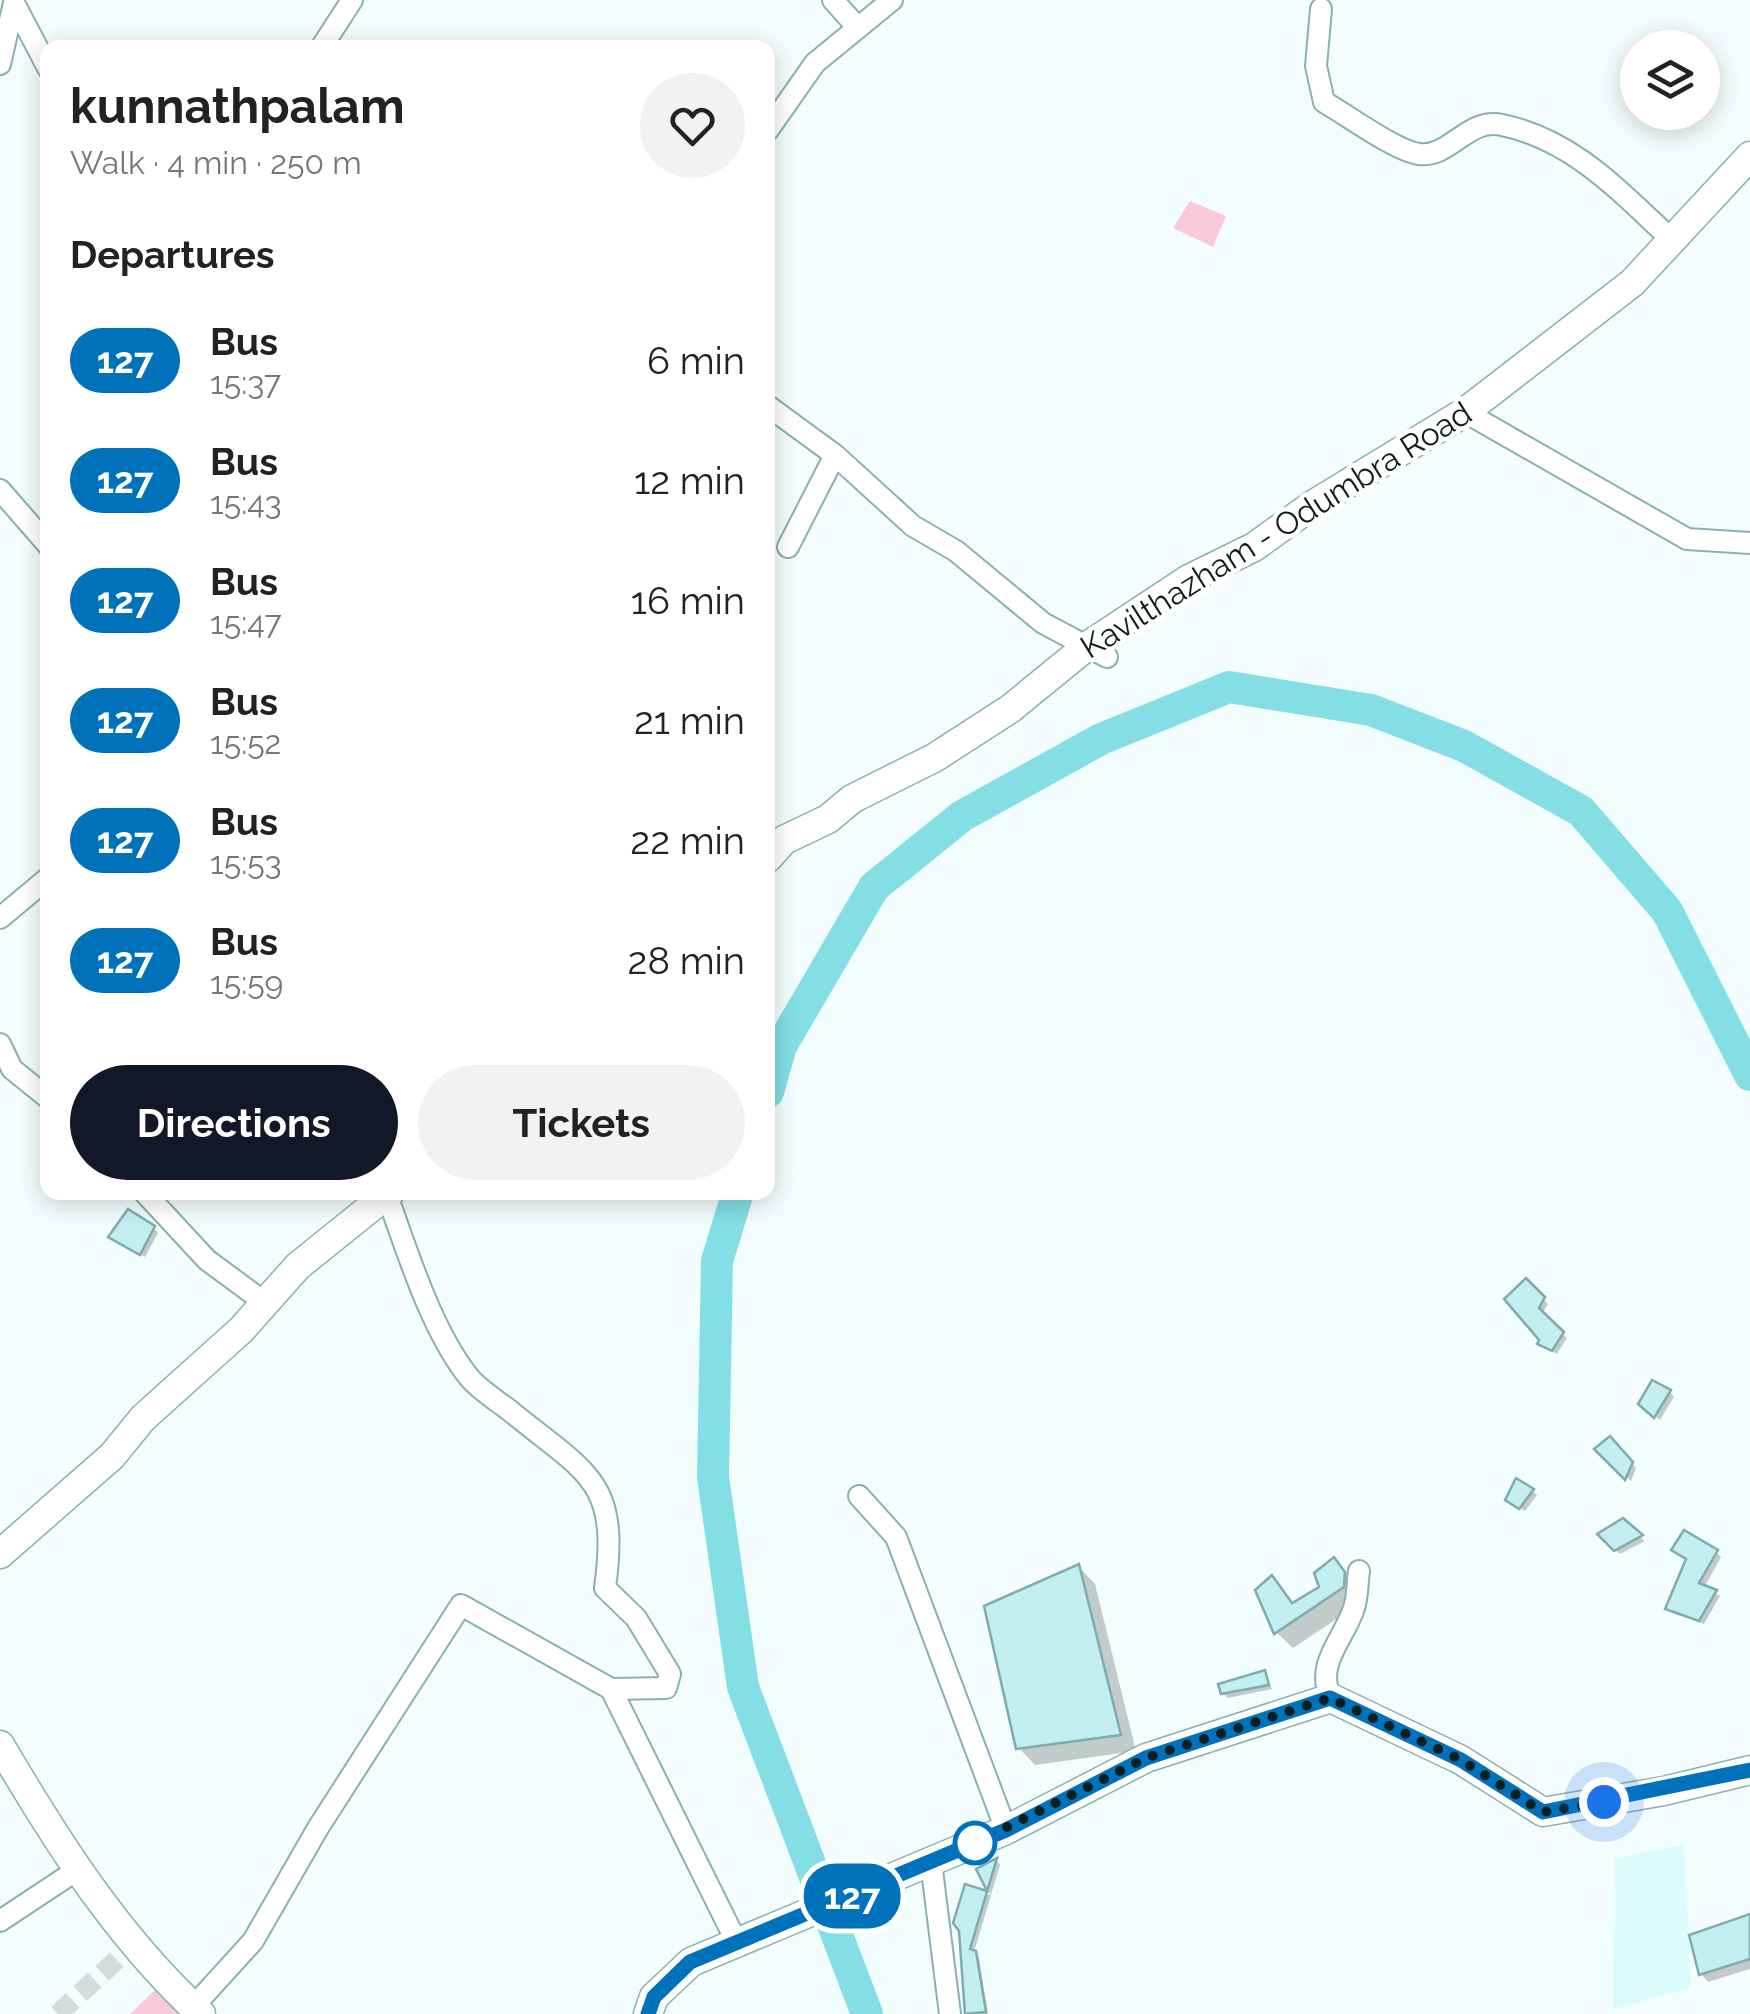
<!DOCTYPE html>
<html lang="en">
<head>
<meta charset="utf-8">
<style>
  :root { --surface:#fff; --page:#f2f2f2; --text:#222; --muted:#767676; --accent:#111827 }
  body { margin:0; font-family:Raleway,sans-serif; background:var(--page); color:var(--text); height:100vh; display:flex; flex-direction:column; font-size:38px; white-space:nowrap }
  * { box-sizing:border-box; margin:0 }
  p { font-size:32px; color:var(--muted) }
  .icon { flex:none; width:55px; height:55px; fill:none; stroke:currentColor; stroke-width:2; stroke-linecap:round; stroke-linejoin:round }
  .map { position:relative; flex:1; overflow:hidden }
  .panel { position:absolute; left:40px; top:40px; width:735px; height:1160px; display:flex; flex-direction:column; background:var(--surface); border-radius:20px; box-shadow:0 5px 25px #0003 }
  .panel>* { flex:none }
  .badge { padding:0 20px; border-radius:32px; font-size:35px; line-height:65px }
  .tools { position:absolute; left:1620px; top:30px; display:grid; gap:20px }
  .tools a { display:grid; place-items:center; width:100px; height:100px; border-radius:50%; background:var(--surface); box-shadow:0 5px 25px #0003; font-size:50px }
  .you { position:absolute; width:50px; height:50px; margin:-25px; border:8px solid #fff; border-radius:50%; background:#1a73e8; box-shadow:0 0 0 15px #1a73e833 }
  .map>.badge { position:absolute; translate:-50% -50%; box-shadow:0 0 0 5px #fff }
  h2 { padding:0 30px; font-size:38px; line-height:90px }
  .round { display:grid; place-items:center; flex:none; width:105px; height:105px; border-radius:52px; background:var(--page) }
  .head { display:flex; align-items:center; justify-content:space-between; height:170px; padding:0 30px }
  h1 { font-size:48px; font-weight:700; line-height:75px }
  .cta { display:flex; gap:20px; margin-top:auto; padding:20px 30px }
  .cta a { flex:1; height:115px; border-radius:60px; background:var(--accent); color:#fff; font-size:40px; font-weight:700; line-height:115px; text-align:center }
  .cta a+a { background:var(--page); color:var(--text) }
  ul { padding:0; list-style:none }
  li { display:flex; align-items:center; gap:30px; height:120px; padding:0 30px }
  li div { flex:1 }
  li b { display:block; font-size:38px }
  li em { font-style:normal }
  li .badge { min-width:110px; font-weight:700; text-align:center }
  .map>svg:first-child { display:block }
  .built { fill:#dbfbfd }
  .green { fill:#f9c9dc }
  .shadow { fill:#0003 }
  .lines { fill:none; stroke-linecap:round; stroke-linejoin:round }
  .river { stroke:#83dfe4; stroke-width:32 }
  .building { fill:#c2eef0; stroke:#80aaac; stroke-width:2.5 }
  .minor-tunnel { stroke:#d1dcdc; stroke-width:20; stroke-dasharray:20 10; stroke-linecap:butt }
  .minor-casing { stroke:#87b1b3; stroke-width:24 }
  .secondary-casing { stroke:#87b1b3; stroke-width:31 }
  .minor { stroke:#fff; stroke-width:20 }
  .secondary { stroke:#fff; stroke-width:28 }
  .line-casing { stroke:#fff; stroke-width:22 }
  .line { stroke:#0072bc; stroke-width:15 }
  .walk { stroke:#0d1e1f; stroke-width:10; stroke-dasharray:0 18 }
  .stop-dot { fill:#fff; stroke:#0072bc; stroke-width:5 }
  .labels { text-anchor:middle; stroke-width:9; stroke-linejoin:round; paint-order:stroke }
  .street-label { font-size:32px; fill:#0d1e1f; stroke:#fff }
</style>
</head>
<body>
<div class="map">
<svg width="1750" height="2014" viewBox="0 0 1750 2014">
  <rect width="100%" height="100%" fill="#f4fdfd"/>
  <!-- built -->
  <path class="built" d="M1684,1844L1691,1988L1613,2009L1615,1859Z"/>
  <!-- green -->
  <path class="green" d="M1190,201L1226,216L1213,247L1173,228Z
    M161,1984L187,2014H130Z"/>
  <!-- shadow -->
  <path class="shadow" d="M154,1228L158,1233L145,1257L116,1241Z
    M1526,1282L1548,1304L1542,1314L1567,1338L1557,1354L1540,1344Z
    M1670,1392L1674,1397L1660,1420L1642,1403Z
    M1610,1440L1636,1468L1631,1481L1602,1453Z
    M1532,1491L1537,1495L1525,1511L1513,1504Z
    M1623,1521L1645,1541L1620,1554L1601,1535Z
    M1716,1552L1721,1557L1704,1588L1720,1596L1704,1624L1673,1613L1668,1609L1688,1560Z
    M1334,1560L1350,1577L1359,1604L1293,1648L1276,1632L1272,1578L1295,1604L1322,1589Z
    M1079,1567L1095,1584L1136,1751L1035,1765L1019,1748Z
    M1265,1673L1272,1689L1228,1698L1223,1693Z
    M997,1861L1000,1865L991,1895L980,1870Z
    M967,1887L991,1895L974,1952L979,1958L988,2014L967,2013Z
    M1750,1916V1969L1708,1982L1701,1974Z"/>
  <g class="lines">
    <!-- river -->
    <path class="river" d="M768,1092L781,1046L874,887L962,816L1101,739L1229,687L1371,710L1464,746L1581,811L1667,911L1750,1075
      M738,1192L717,1261L713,1477L743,1687L867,2014"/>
  </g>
  <!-- building -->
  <path class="building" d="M128,1209L155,1226L140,1255L108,1237Z
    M1526,1278L1545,1297L1539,1308L1564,1332L1552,1351L1537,1344L1539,1340L1504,1299Z
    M1652,1380L1671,1390L1654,1418L1638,1404Z
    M1610,1436L1633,1462L1625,1480L1594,1449Z
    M1516,1478L1534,1489L1519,1509L1505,1500Z
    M1623,1518L1643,1535L1614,1551L1597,1534Z
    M1684,1530L1718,1550L1699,1583L1717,1590L1699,1621L1665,1609L1686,1559L1671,1550Z
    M1334,1557L1345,1572L1344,1587L1274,1634L1255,1590L1272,1575L1292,1603L1319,1587L1314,1573Z
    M1079,1564L1121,1735L1016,1749L984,1606Z
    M1265,1670L1269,1685L1221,1694L1218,1684Z
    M997,1858L970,1949L976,1951L986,2012L965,2014L959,1931L953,1923L965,1884L987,1891L976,1869Z
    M1750,1914V1959L1699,1975L1689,1935Z"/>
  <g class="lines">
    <!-- minor-tunnel -->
    <path class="minor-tunnel" d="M58,2014L135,1943"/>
    <defs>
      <path id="minor" d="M833,0L858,28
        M15,5L48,68
        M1321,9L1316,66L1324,102C1347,115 1396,151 1419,154C1450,158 1468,117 1502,125C1574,140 1620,192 1672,240
        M321,48L352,0
        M0,64L14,3
        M768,130L815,63L892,0
        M768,406L835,455L913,526L956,551L1043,623L1107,657
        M1465,412L1687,539L1750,543
        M0,490L48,545
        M788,547L835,455
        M0,918L48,878
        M0,1044L12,1069L48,1098
        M144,1192L207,1260L264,1302
        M387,1195C407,1251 431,1329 468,1376C478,1389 496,1400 509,1410C587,1474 620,1479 605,1588L636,1618L670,1674L666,1688L611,1689
        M859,1496L896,1537L1006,1830
        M1331,1698C1315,1665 1342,1641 1353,1611C1358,1599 1357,1584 1359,1571
        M931,1862L950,2014
        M0,1921L77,1870
        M193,2007L253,1941L318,1828L461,1605L611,1689L737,1943"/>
      <path id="secondary" d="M768,858L784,840L828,819L852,799L934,758L1010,709L1086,647L1189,579L1254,547L1311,506L1465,412L1632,283L1750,156
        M0,1554L112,1456L143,1418L241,1330L298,1266L390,1192
        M0,1745C57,1842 118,1938 201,2014
        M648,2014L654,1997L691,1962L1006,1830L1146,1758L1331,1698L1461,1760L1543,1812L1664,1791L1750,1770"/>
    </defs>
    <!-- minor casing -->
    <use href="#minor" class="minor-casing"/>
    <!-- secondary casing -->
    <use href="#secondary" class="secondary-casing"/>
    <!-- minor -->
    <use href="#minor" class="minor"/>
    <!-- secondary -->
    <use href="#secondary" class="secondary"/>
  </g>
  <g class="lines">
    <defs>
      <path id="line" d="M648,2014L654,1997L690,1962L1006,1830L1146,1758L1330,1698L1461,1760L1543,1812L1750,1770"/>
    </defs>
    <!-- line casing -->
    <use href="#line" class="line-casing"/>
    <!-- line -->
    <use href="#line" class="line"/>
    <!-- walk -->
    <path class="walk" d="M975,1843L1146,1758L1330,1698L1461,1760L1543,1812L1604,1802"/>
  </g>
  <!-- markers -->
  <circle class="stop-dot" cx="975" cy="1843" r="20"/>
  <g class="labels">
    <!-- street labels -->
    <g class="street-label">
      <text transform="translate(1276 530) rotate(-32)" y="11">Kavilthazham - Odumbra Road</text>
    </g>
  </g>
</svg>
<div class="tools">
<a><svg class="icon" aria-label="layers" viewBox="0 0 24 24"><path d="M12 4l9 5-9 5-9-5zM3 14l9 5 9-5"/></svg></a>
</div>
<div class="you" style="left:1604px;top:1802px"></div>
<b class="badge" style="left:852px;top:1896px;background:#0072bc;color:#fff">127</b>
<section class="panel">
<div class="head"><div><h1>kunnathpalam</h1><p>Walk · 4 min · 250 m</p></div><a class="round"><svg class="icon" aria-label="heart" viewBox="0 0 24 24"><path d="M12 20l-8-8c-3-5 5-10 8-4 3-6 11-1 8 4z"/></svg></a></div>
<h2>Departures</h2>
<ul>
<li><span class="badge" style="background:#0072bc;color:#fff">127</span><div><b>Bus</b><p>15:37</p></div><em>6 min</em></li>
<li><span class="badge" style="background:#0072bc;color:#fff">127</span><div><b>Bus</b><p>15:43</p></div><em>12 min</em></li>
<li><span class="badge" style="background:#0072bc;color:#fff">127</span><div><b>Bus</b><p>15:47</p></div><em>16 min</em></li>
<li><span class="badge" style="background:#0072bc;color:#fff">127</span><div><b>Bus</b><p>15:52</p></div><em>21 min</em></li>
<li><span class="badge" style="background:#0072bc;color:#fff">127</span><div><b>Bus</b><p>15:53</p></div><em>22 min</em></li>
<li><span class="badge" style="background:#0072bc;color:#fff">127</span><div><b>Bus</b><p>15:59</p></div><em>28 min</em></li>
</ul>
<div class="cta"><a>Directions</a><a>Tickets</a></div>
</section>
</div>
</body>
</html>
